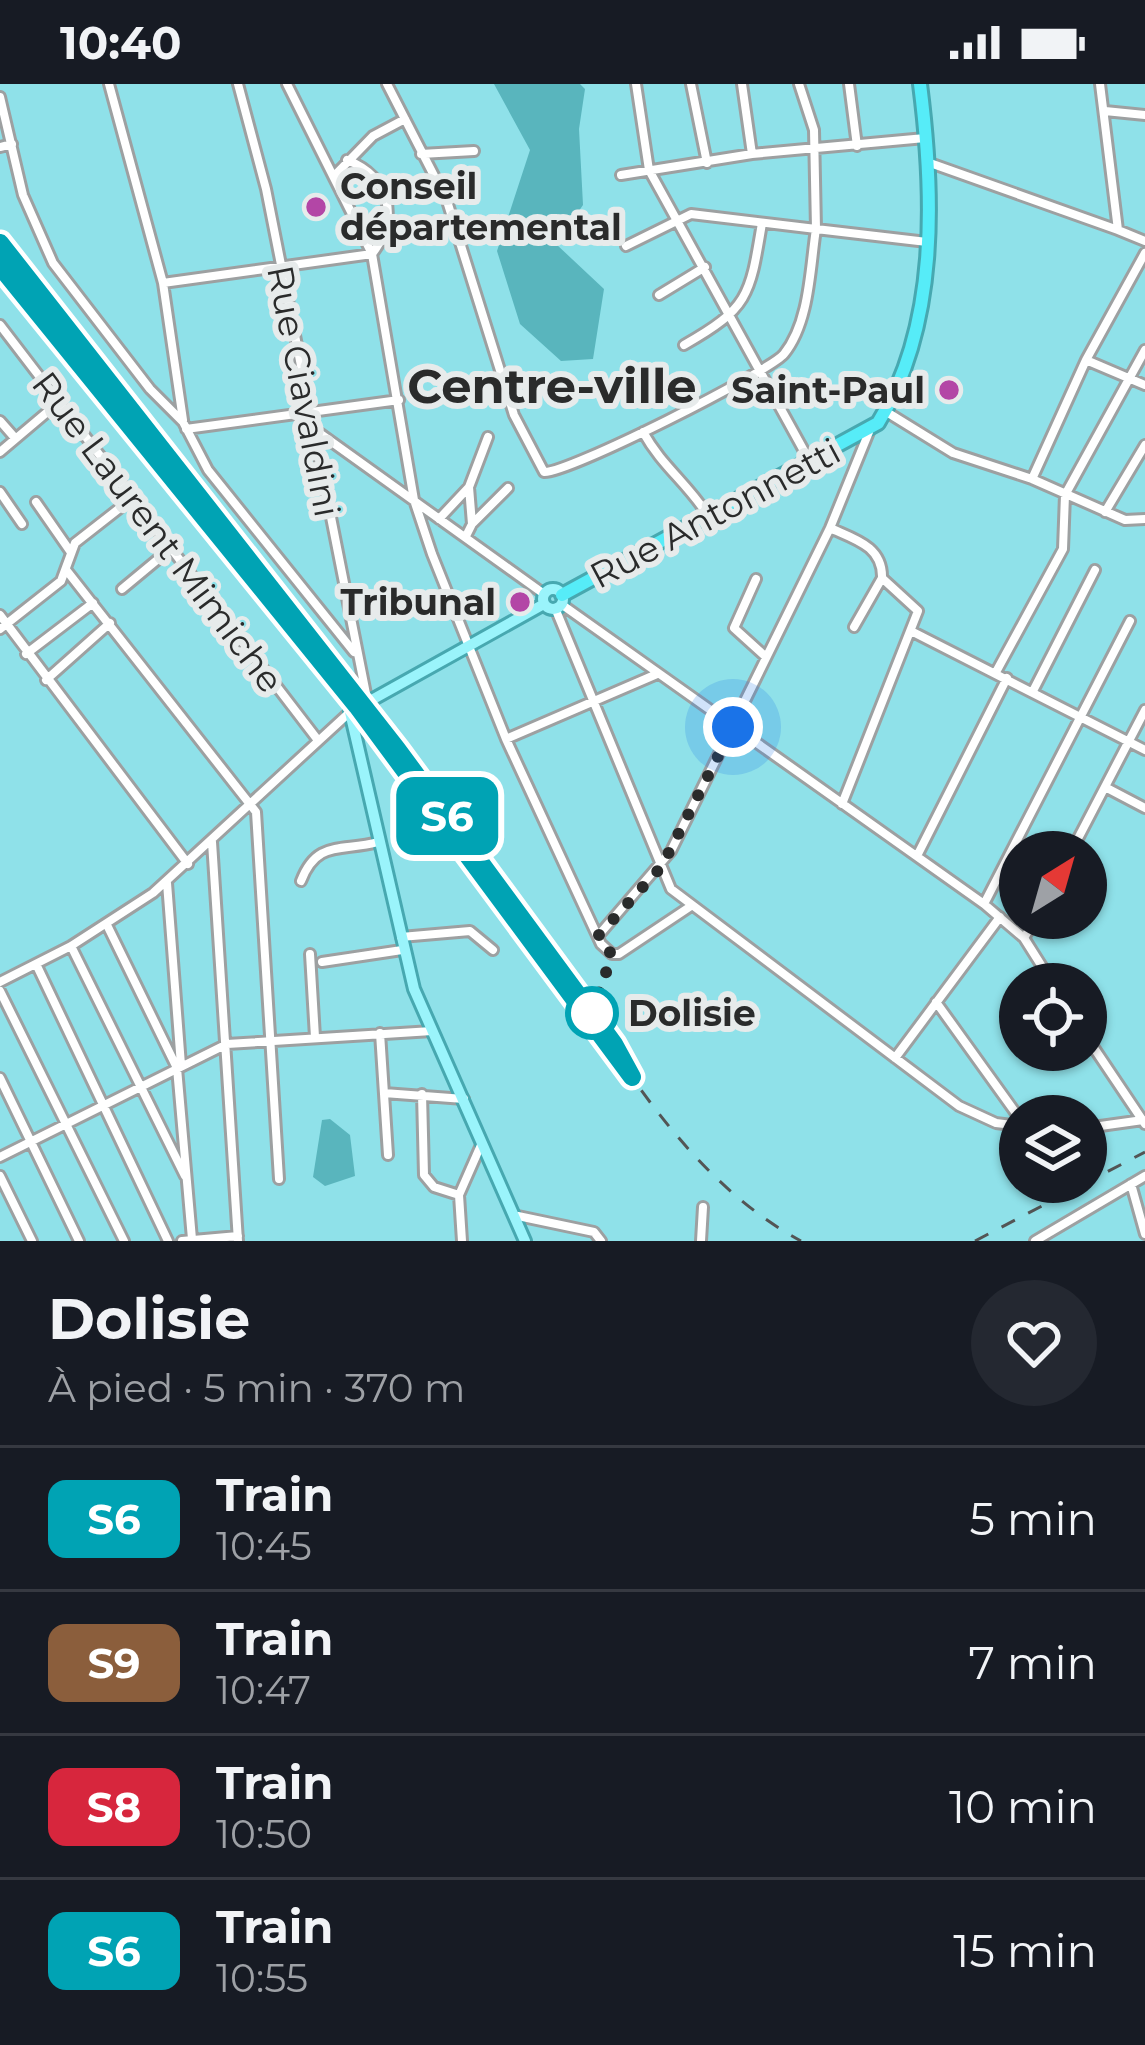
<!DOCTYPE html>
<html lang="fr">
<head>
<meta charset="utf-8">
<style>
  :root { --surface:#171b24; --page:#242831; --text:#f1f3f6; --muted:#9ea1a6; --line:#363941 }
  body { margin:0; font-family:Montserrat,sans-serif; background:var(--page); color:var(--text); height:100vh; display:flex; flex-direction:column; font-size:45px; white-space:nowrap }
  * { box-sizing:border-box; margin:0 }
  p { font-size:39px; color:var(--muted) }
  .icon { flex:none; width:66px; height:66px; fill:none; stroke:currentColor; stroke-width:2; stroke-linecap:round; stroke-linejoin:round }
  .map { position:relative; height:1157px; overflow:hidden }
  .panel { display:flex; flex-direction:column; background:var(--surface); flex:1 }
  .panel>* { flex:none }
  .badge { padding:0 24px; border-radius:18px; font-size:42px; line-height:78px }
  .needle { width:78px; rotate:37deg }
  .controls { position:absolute; left:999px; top:747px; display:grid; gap:24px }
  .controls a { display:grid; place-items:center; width:108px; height:108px; border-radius:50%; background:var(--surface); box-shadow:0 3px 9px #0004; font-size:60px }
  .you { position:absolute; width:60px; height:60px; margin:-30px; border:9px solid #fff; border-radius:50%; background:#1a73e8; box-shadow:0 0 0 18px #1a73e833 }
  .map>.badge { position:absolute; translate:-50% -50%; box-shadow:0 0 0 6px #fff }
  .round { display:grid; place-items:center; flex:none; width:126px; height:126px; border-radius:63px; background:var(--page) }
  .head { display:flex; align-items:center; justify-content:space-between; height:204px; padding:0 48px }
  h1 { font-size:57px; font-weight:700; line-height:90px }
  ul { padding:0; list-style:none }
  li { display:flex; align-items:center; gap:36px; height:144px; padding:0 48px; border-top:3px solid var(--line) }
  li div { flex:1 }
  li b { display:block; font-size:45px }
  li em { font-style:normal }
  li .badge { min-width:132px; font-weight:700; text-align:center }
  .status { display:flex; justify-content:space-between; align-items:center; height:84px; padding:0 60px; background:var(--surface); direction:ltr }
  .status svg { height:33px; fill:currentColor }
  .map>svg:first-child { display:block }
  .green { fill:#8fe1e9; fill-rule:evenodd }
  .water { fill:#59b5bd }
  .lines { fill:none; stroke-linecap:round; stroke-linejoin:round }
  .minor-casing { stroke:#9da0a1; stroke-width:14 }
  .major-casing { stroke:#47a8b0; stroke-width:16 }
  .highway-casing { stroke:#47a8b0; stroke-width:18 }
  .minor { stroke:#fff; stroke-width:8 }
  .major { stroke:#9af4fb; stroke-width:10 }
  .highway { stroke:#56ecf8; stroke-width:12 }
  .rail { stroke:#535555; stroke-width:3; stroke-dasharray:15 15; stroke-linecap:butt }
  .line-casing { stroke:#fff; stroke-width:27 }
  .line { stroke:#00a3b4; stroke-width:18 }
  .walk { stroke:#2a2b2b; stroke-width:12; stroke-dasharray:0 21.6 }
  .poi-dot { fill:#b346a6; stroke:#e7ebeb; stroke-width:4.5 }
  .stop-dot { fill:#fff; stroke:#00a3b4; stroke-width:6 }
  .labels { text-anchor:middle; stroke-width:12; stroke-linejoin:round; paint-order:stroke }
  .poi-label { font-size:36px; font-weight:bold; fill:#2a2b2b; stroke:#e7ebeb; text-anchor:end }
  .street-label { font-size:36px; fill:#2a2b2b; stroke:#e7ebeb }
  .stop-label { font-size:36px; font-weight:bold; fill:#2a2b2b; stroke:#e7ebeb; text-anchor:start }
  .district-label { font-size:48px; font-weight:bold; fill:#2a2b2b; stroke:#e7ebeb }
</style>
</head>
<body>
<div class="status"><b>10:40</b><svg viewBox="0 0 49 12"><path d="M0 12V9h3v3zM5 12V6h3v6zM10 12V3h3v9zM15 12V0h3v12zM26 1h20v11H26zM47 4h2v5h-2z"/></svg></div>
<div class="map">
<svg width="1145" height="1157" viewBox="0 0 1145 1157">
  <rect width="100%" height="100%" fill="#e7ebeb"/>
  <!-- green -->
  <path class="green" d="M0,0H1145V1157H0ZM1020,768H1086V834H1020ZM1020,900H1086V966H1020ZM1020,1032H1086V1098H1020Z"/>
  <!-- water -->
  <path class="water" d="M494,0H580L585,5L579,45L583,121L556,160L604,205L593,275L561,277L520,240L497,167L530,66Z
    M330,1035L350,1051L355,1092L325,1102L313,1093L322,1036Z"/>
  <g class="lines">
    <defs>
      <path id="minor" d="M109,0L163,199L183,336
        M238,0L266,105L367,615
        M287,0L372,170L414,416L432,470L506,655L601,860L612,870H619L691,822
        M387,0L447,117L514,331L544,388C567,390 769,288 784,270C810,238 810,183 816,145L927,158
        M636,0L649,86L809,376
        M691,0L707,79
        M742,0L752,70
        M849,0L857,62
        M1100,0L1118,146L1145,157
        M0,13L23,111L53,179L150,305L183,338L208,386L354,568
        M1105,27L1145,31
        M0,63L12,60
        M421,70L474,67
        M930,79L1118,146
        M335,91L373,52L405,35
        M621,91L752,70L925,54
        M626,162L691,130L816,145L814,46L799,0
        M163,199L372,170C400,134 390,93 347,76
        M659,211L705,183
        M0,241L317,655
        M684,261C749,224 750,212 762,139
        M1086,276L1145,301
        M885,327L953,369L1032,395L1125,436L1145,435
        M0,337L15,354
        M311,343L544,510
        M186,345L399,316
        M643,348C662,382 686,398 707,430
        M0,368L58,319
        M1032,395L1086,276L1145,169
        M0,408L22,440
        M36,418L70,467
        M1105,428L1145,361
        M439,435L469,403L488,353
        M472,440L508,404
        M830,444C854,455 883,462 882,494L918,527L842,720
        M466,452L472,440L469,403
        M67,487L256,728L279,1095
        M756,495L734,544L766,573
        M122,505L169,466
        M561,520L984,820L1024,854L1053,900
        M555,524L671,805L959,1022L996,1039L1020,1042
        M0,531L188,780
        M854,543L882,494
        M0,545L61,497L75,459L130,416
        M911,547L1145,666
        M26,570L93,519
        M996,588L1063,465L1065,411L1145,266
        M46,596L110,539
        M1033,607L1095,486
        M506,655L657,590
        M1105,703L1145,724
        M212,758L238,1157
        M1071,768L1145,626
        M917,772L1007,594
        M301,797C317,755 342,768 378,758
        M167,799L181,981
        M984,820L1130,537
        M107,841L177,984L192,1155
        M598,852L671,767L830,444L869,348
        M401,853L470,847L493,866
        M1024,854L1036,834
        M71,862L185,1092
        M310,870L315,953
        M322,878L402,866
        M37,882L168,1157
        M0,898L71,862L153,809L350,628
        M0,907L124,1157
        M936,918L1020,1035
        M380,949L388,1071
        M1086,952L1145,1040
        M895,974L1000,833
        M0,994L79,1157
        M384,1009L464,1015
        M422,1010L424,1091L434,1103L459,1111
        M1086,1044L1143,1036
        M0,1073L227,960L432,947
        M0,1092L32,1157
        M1131,1100L1145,1150
        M518,1132L594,1148L601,1157
        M182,1157L238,1152
        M462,1157L459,1111L481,1061
        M701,1157L703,1123
        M1035,1157L1145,1092"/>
      <path id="major" d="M543 515a10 10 0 1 1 20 0a10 10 0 1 1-20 0Z
        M525,1157L414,905L350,628L544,520"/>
      <path id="highway" d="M562,511L878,339C939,241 934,109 920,0"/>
    </defs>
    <!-- minor casing -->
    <use href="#minor" class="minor-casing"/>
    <!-- major casing -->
    <use href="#major" class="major-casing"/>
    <!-- highway casing -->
    <use href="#highway" class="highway-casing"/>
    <!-- minor -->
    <use href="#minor" class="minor"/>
    <!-- major -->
    <use href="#major" class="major"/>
    <!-- highway -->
    <use href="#highway" class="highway"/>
    <!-- rail -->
    <path class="rail" d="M0,159L397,665L614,960L631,993
      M624,982C671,1050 727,1117 801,1157
      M975,1157L1145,1068"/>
  </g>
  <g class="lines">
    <defs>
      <path id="line" d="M0,159L397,665L614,960L632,993L357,622L0,182"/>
    </defs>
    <!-- line casing -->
    <use href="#line" class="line-casing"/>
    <!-- line -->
    <use href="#line" class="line"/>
    <!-- walk -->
    <path class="walk" d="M592,929L612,871L598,852L662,782L733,643"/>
  </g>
  <!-- markers -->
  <g class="poi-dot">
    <circle cx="316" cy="123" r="12"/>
    <circle cx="949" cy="306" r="12"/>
    <circle cx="520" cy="518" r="12"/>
  </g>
  <circle class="stop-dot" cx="592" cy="929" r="24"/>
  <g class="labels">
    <!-- poi labels -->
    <g class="poi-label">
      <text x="340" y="115" text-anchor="start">Conseil<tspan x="340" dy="41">départemental</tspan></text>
      <text x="925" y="319">Saint-Paul</text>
      <text x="496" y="531">Tribunal</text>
    </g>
    <!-- street labels -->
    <g class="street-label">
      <text transform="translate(304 307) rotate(79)" y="13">Rue Ciavaldini</text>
      <text transform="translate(715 429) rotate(-28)" y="13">Rue Antonnetti</text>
      <text transform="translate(158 448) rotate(53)" y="13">Rue Laurent Mimiche</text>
    </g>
    <!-- stop labels -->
    <g class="stop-label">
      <text x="628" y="942">Dolisie</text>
    </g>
    <!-- district labels -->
    <g class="district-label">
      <text x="552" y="319">Centre-ville</text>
    </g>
  </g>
</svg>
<div class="controls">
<a><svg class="needle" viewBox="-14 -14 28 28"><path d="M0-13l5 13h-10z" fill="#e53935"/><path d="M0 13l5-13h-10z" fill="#9ea1a6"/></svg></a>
<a><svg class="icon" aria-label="locate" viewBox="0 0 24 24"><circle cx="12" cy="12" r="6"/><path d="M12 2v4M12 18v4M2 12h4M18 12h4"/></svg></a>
<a><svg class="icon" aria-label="layers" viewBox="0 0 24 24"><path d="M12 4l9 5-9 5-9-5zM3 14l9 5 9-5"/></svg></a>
</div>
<div class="you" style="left:733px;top:643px"></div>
<b class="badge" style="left:447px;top:732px;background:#00a3b4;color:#fff">S6</b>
</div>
<section class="panel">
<div class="head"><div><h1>Dolisie</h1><p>À pied · 5 min · 370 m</p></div><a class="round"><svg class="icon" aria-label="heart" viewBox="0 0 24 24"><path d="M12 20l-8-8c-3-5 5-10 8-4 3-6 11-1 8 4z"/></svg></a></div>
<ul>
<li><span class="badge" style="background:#00a3b4;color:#fff">S6</span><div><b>Train</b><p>10:45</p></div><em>5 min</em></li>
<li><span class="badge" style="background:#8b5e3c;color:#fff">S9</span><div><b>Train</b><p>10:47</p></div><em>7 min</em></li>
<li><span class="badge" style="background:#d7263d;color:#fff">S8</span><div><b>Train</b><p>10:50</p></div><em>10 min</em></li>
<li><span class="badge" style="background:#00a3b4;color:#fff">S6</span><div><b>Train</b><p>10:55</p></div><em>15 min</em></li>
</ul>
</section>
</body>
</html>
